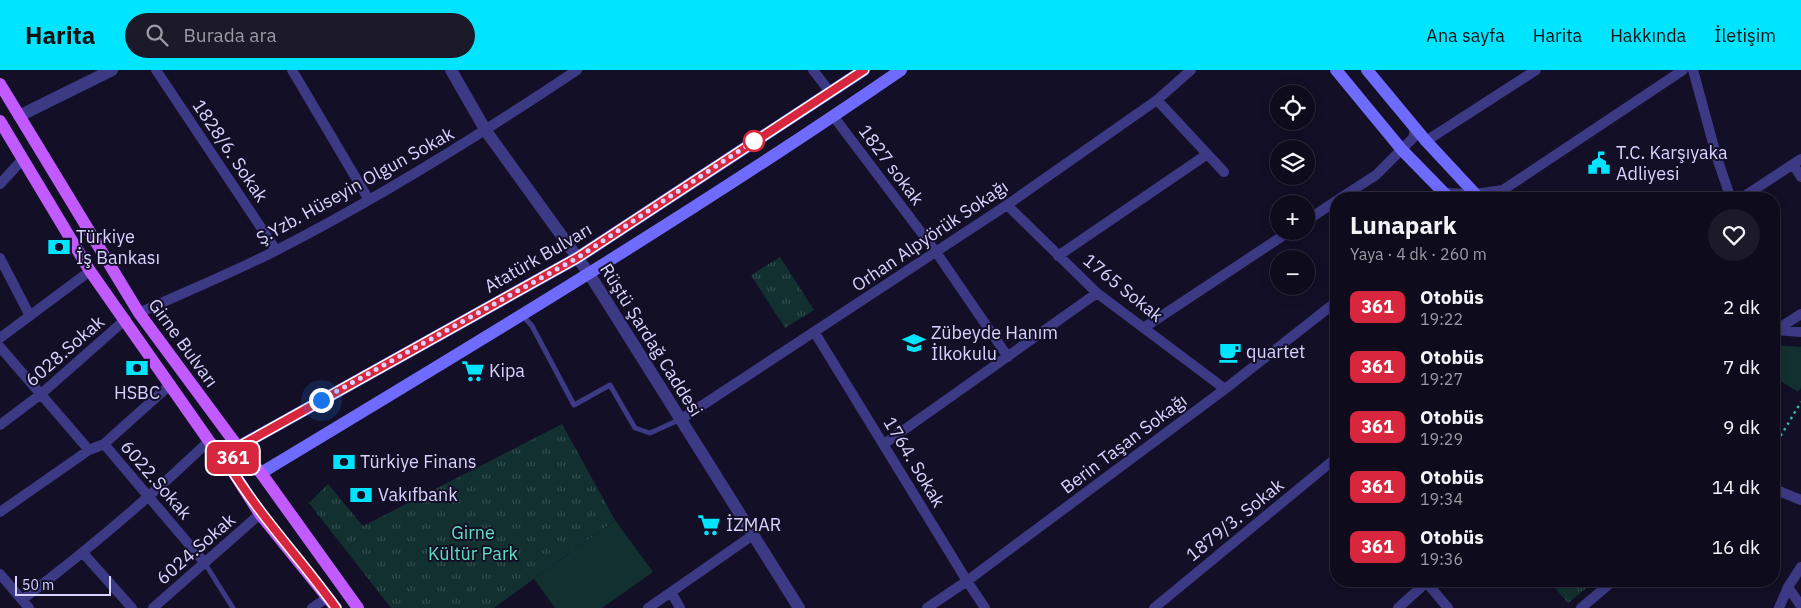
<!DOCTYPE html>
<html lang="tr">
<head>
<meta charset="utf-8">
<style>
  :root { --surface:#0e0b1c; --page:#1c1929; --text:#f1f3f6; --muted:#9b9ba3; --line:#2e2b3b; --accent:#00e5ff }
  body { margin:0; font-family:"IBM Plex Sans",sans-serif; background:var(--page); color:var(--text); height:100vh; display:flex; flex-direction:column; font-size:19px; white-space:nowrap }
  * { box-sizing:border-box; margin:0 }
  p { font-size:16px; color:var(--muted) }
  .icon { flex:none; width:28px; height:28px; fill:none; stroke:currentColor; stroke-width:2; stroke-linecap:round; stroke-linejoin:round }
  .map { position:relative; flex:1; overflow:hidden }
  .drawer { position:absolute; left:1330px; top:122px; width:450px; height:395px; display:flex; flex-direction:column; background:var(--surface); border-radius:20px; box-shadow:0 2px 12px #0003,0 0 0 1px var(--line) }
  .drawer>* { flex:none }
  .badge { padding:0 10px; border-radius:8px; font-size:18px; line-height:32px }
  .buttons { position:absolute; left:1270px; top:15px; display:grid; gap:10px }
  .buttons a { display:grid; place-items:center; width:45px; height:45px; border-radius:50%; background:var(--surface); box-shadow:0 2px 12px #0003,0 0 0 1px var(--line); font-size:25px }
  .scale { position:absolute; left:15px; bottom:12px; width:96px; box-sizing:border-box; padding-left:5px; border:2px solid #d9d4ff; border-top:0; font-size:14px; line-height:18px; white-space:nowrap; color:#d9d4ff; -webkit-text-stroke:4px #130f26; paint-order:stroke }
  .you { position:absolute; width:25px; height:25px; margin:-12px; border:4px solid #fff; border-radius:50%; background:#1a73e8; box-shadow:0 0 0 8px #1a73e833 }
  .map>.badge { position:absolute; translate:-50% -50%; box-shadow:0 0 0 2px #fff }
  .round { display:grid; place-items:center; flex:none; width:52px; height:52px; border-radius:26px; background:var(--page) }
  .summary { display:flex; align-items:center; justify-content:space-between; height:85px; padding:0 20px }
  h1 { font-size:24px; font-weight:800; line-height:38px }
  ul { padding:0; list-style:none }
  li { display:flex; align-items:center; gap:15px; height:60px; padding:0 20px }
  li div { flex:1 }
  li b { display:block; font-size:19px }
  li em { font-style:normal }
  li .badge { min-width:55px; font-weight:700; text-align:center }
  header { display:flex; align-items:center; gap:30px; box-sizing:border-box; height:70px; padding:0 25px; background:var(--accent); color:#111 }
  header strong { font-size:24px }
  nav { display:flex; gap:28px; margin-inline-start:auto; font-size:18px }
  .search { width:350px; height:45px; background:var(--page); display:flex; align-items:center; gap:12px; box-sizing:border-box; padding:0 18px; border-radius:28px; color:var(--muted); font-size:19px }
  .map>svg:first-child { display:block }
  .grass { fill:#12302f }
  .park { fill:url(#park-tufts) }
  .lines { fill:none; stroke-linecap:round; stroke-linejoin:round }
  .path { stroke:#2fb8b0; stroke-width:2.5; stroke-dasharray:2.5 4; stroke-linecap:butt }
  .service { stroke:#3d3a85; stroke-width:5 }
  .minor { stroke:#3d3a85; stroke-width:10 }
  .tertiary { stroke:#3d3a85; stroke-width:12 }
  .secondary { stroke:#6f6bff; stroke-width:12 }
  .primary { stroke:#c25bff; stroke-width:12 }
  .line-casing { stroke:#fff; stroke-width:11 }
  .line { stroke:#d7263d; stroke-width:8 }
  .walk { stroke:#d9d4ff; stroke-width:5; stroke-dasharray:0 9 }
  .stop-dot { fill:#fff; stroke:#d7263d; stroke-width:2.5 }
  .labels { text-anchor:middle; stroke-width:4; stroke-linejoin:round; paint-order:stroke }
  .street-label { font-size:18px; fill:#d9d4ff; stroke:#130f26 }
  .poi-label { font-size:18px; fill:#d9d4ff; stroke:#130f26; text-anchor:start }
  .park-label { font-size:18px; fill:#5fe0c0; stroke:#130f26 }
</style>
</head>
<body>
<header>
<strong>Harita</strong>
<div class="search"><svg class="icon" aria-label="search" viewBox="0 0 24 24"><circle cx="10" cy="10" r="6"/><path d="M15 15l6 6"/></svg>Burada ara</div>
<nav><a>Ana sayfa</a><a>Harita</a><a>Hakkında</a><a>İletişim</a></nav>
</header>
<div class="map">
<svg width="1801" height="538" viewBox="0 0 1801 538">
  <defs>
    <pattern id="park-tufts" width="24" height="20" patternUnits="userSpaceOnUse" patternTransform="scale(1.25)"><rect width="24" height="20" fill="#12302f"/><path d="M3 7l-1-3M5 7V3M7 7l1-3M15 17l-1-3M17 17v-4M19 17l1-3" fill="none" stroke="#344d4e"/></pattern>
  </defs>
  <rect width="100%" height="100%" fill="#130f26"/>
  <!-- grass -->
  <path class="grass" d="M1774,275L1801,277V318L1798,322L1774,307Z
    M615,450L653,502L602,538H555L534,509Z"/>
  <!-- park -->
  <path class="park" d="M780,187L814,240L785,258L751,205Z
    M562,354L615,450L494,538H391L309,433L328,414L363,456Z
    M1549,511H1595L1568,533Z"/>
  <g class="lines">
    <!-- path -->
    <path class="path" d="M1774,377L1801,332"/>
    <!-- service -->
    <path class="service" d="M523,246L532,256L574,335L610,315L635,358L650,363L679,350
      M1774,322L1777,316
      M204,492L233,538"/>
    <!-- minor -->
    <path class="minor" d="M156,0L276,180
      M292,0L369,130
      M813,0L830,22
      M1693,0L1717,88L1731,129
      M1157,30L1224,102
      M834,47L936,182L1008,287
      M1426,71L1536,0
      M1793,94L1801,107
      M0,114L23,89
      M1339,129L1376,105L1413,68L1415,59
      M1440,129L1445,123L1475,124L1503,120L1683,0
      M1740,129L1801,89
      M1007,135L1097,223L1225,319
      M1306,151L1336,131
      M1058,186L1206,85
      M0,188L30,246
      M139,243C185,222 232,203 277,180C381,127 480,65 577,0
      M1145,257L1290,161
      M1775,260L1801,262
      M1776,260L1801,244
      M815,263L967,511L985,538
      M0,268L90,201
      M0,277L89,380L104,374L204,492
      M680,350L1007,135L1157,30L1191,0
      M0,355L41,324L126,249
      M104,374L171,314
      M884,374L1097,223
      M1774,419L1801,430
      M0,442L89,380
      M83,483L132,538
      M0,504L29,538
      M1427,513L1448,538
      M1788,517L1801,536
      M671,522L680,538
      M23,529C88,480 149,428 209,371
      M153,538L260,444
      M312,538L328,527
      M648,538L753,465
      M927,538L967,511L1225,319L1336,232
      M1154,538L1336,388
      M1398,538L1428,511
      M1581,538L1613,511
      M1779,538L1788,517L1801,497"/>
    <!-- tertiary -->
    <path class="tertiary" d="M451,0L486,61L590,205L799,538
      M19,46L112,0"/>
    <!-- secondary -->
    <path class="secondary" d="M1336,0L1402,80L1450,129
      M1367,0L1426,71L1480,129
      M230,397L238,377L577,188L864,0
      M261,403C477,273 693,143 901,0"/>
    <!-- primary -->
    <path class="primary" d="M0,14L139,243L238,377L261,403L358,538
      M0,51L90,201L209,371L230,397L260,444L336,538"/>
  </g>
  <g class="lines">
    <defs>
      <path id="line" d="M336,538C301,489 262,449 230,397L238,377L577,188L864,0"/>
    </defs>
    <!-- line casing -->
    <use href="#line" class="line-casing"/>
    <!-- line -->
    <use href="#line" class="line"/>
    <!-- walk -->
    <path class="walk" d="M321,330L577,188L754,71"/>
  </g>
  <!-- icons -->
  <defs>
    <symbol id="civic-bare" viewBox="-9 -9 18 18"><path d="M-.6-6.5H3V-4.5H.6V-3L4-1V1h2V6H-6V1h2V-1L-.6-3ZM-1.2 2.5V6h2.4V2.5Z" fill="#00e5ff" stroke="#130f26" stroke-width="2.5" paint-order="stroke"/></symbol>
    <symbol id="bank-bare" viewBox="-9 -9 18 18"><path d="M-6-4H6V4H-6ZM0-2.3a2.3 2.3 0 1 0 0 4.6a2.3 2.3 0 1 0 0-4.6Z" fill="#00e5ff" stroke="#130f26" stroke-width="2.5" paint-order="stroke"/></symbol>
    <symbol id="school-bare" viewBox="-9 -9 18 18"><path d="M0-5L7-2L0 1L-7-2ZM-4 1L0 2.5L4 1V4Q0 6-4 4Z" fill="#00e5ff" stroke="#130f26" stroke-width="2.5" paint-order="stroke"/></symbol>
    <symbol id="cafe-bare" viewBox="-9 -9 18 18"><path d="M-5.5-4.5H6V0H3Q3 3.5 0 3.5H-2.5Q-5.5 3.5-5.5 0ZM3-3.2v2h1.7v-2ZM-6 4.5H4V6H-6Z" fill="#00e5ff" stroke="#130f26" stroke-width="2.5" paint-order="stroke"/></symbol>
    <symbol id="supermarket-bare" viewBox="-9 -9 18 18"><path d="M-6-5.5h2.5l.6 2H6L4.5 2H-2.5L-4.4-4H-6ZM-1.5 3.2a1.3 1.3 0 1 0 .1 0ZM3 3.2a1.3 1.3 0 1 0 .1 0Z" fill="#00e5ff" stroke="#130f26" stroke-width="2.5" paint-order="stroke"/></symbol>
  </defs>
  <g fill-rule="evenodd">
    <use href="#civic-bare" x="1583" y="77" width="32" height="32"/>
    <use href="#bank-bare" x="43" y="161" width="32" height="32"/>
    <use href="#school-bare" x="898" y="257" width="32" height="32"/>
    <use href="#cafe-bare" x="1214" y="266" width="32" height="32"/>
    <use href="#bank-bare" x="121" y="282" width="32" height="32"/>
    <use href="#supermarket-bare" x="457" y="285" width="32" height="32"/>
    <use href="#bank-bare" x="328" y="376" width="32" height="32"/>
    <use href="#bank-bare" x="345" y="409" width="32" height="32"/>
    <use href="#supermarket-bare" x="693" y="439" width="32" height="32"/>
  </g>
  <!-- markers -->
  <circle class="stop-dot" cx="754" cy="71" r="10"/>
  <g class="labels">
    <!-- street labels -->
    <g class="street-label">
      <text transform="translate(230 81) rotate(56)" y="6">1828/6. Sokak</text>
      <text transform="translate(891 95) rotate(53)" y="6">1827 sokak</text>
      <text transform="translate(355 116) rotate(-29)" y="6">Ş.Yzb. Hüseyin Olgun Sokak</text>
      <text transform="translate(930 166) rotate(-34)" y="6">Orhan Alpyörük Sokağı</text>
      <text transform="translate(538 188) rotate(-30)" y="6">Atatürk Bulvarı</text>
      <text transform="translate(1123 218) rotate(39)" y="6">1765 Sokak</text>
      <text transform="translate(651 270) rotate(58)" y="6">Rüştü Şardağ Caddesi</text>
      <text transform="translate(183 273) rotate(54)" y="6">Girne Bulvarı</text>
      <text transform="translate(65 281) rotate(-41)" y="6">6028.Sokak</text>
      <text transform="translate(1124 374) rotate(-37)" y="6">Berin Taşan Sokağı</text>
      <text transform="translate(914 392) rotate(59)" y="6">1764. Sokak</text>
      <text transform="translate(156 410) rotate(49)" y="6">6022.Sokak</text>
      <text transform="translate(1235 450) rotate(-39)" y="6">1879/3. Sokak</text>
      <text transform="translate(196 479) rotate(-41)" y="6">6024.Sokak</text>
    </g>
    <!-- poi labels -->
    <g class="poi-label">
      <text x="1616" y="89">T.C. Karşıyaka<tspan x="1616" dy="21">Adliyesi</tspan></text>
      <text x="76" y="173">Türkiye<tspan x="76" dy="21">İş Bankası</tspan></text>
      <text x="931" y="269">Zübeyde Hanım<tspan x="931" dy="21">İlkokulu</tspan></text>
      <text x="1246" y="288">quartet</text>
      <text x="489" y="307">Kipa</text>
      <text x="137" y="329" text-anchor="middle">HSBC</text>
      <text x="360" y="398">Türkiye Finans</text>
      <text x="378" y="431">Vakıfbank</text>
      <text x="726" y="461">İZMAR</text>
    </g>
    <!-- park labels -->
    <g class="park-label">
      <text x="473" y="469">Girne<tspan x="473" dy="21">Kültür Park</tspan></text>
    </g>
  </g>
</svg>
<div class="buttons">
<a><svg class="icon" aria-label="locate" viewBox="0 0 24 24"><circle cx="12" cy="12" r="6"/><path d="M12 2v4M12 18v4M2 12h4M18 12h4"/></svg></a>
<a><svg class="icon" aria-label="layers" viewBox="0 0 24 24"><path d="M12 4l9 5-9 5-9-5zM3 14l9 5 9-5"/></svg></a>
<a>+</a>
<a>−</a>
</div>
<div class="scale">50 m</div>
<div class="you" style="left:321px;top:330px"></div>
<b class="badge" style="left:233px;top:388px;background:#d7263d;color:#fff">361</b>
<section class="drawer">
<div class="summary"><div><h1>Lunapark</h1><p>Yaya · 4 dk · 260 m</p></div><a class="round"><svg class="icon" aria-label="heart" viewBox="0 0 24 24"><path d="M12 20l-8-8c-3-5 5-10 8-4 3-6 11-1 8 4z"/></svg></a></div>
<ul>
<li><span class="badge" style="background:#d7263d;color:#fff">361</span><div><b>Otobüs</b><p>19:22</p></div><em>2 dk</em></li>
<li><span class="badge" style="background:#d7263d;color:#fff">361</span><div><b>Otobüs</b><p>19:27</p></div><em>7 dk</em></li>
<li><span class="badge" style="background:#d7263d;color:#fff">361</span><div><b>Otobüs</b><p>19:29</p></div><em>9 dk</em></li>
<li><span class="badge" style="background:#d7263d;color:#fff">361</span><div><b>Otobüs</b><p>19:34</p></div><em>14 dk</em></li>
<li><span class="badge" style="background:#d7263d;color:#fff">361</span><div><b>Otobüs</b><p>19:36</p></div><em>16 dk</em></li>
</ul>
</section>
</div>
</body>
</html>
